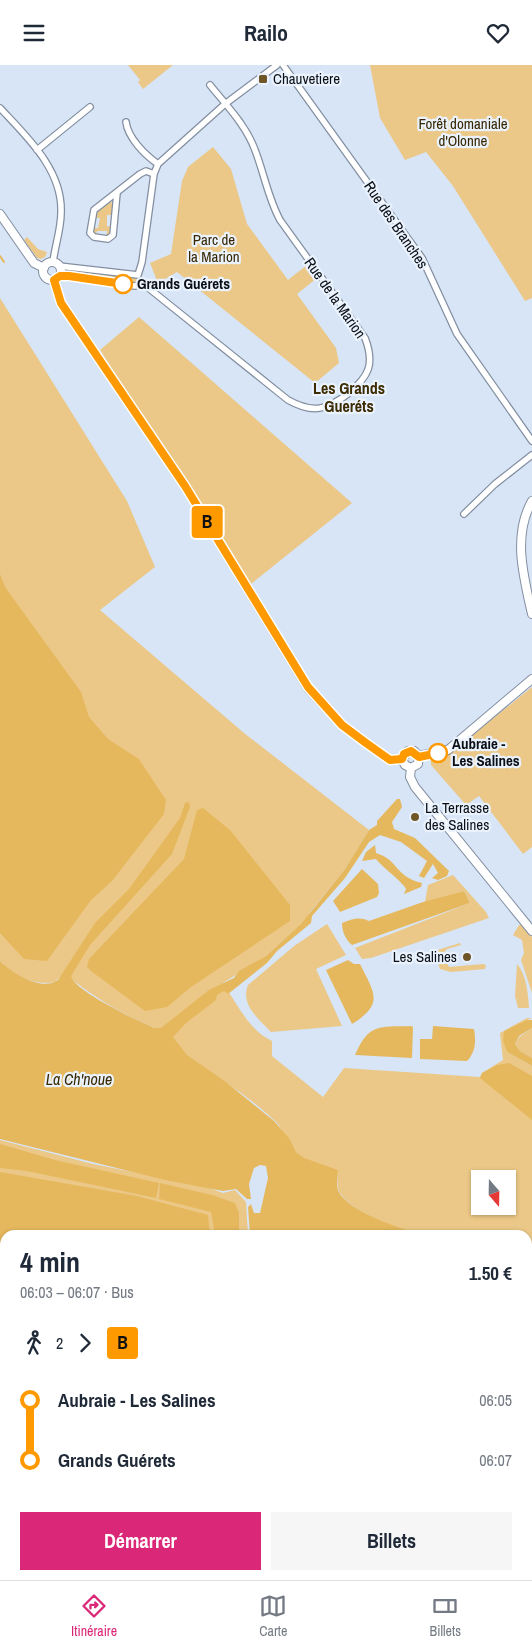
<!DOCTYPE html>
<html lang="fr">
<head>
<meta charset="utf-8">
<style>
  :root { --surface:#fff; --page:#f6f6f7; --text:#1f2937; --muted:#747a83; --line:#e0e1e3; --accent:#db2777 }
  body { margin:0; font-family:"Archivo Narrow",sans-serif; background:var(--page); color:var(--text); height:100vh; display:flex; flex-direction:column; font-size:19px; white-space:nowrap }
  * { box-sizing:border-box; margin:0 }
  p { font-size:16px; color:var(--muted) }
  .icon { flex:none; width:28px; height:28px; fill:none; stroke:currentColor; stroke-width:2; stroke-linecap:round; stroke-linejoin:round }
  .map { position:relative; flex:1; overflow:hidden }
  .panel { position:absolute; left:0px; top:1165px; width:532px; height:350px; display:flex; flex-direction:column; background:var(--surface); border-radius:15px 15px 0 0; box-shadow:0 1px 4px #0004 }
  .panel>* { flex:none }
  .badge { padding:0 10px; border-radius:4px; font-size:18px; line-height:32px }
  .needle { width:32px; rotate:160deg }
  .fabs { position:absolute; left:471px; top:1105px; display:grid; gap:10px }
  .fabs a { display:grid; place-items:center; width:45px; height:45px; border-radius:0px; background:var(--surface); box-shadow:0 1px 4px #0004; font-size:25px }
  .map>.badge { position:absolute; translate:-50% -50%; box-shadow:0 0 0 2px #fff }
  .legs { display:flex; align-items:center; gap:8px; height:55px; padding:0 20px; font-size:16px }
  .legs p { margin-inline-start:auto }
  .head { display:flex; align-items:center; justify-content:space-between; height:85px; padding:0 20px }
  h1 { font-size:28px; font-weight:700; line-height:38px }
  .action { display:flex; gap:10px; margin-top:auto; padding:10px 20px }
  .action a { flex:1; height:58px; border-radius:0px; background:var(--accent); color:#fff; font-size:20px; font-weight:700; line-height:58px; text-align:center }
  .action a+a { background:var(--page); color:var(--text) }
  ul { padding:0 20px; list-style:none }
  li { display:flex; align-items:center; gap:18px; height:60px; font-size:19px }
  li i { display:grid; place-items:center; width:8px; height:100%; margin:0 6px; background:currentColor }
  li i::after { content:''; width:12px; height:12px; margin:-6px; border:4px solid; border-radius:50%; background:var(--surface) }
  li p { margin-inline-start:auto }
  li:first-child i { background:linear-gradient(#0000 50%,currentColor 0) }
  li:last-child i { background:linear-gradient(currentColor 50%,#0000 0) }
  header { display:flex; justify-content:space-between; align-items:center; height:65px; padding:0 20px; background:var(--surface); font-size:22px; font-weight:700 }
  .menu { display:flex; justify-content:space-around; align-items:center; height:70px; border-top:1px solid var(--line); background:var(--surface); font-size:14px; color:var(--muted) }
  .menu a { display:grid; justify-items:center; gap:2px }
  .menu .selected { color:var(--accent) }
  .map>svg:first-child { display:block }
  .green { fill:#ebc887; fill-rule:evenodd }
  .water { fill:#e6b85d }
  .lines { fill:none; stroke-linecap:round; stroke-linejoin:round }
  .stream { stroke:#e6b85d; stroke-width:2 }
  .street-casing { stroke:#838fa0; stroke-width:8 }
  .secondary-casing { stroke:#838fa0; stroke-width:10 }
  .street { stroke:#fff; stroke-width:5.5 }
  .secondary { stroke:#fff; stroke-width:8 }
  .line-1-casing { stroke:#fff; stroke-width:11 }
  .line-1 { stroke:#f90; stroke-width:8 }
  .poi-dot { fill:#6e5627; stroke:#e9f2fd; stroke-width:2 }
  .stop-1-dot { fill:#fff; stroke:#f90; stroke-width:2.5 }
  .labels { text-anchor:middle; stroke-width:4.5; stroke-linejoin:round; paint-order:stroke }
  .poi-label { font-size:15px; fill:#0b0f15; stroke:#e9f2fd; text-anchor:start }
  .park-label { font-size:15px; fill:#382600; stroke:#e9f2fd }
  .street-label { font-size:15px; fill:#0b0f15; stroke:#e9f2fd }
  .stop-label { font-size:15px; font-weight:bold; fill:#0b0f15; stroke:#e9f2fd; text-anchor:start }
  .neighbourhood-label { font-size:16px; font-weight:bold; fill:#3d2b02; stroke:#e9f2fd }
  .water-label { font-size:16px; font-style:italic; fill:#3a2800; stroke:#e9f2fd }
</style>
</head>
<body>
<header><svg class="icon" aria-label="menu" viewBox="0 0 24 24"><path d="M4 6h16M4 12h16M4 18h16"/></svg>Railo<svg class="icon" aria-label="heart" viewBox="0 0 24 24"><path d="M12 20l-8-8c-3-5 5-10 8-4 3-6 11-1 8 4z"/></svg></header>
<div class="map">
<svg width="532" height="1515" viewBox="0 0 532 1515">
  <rect width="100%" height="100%" fill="#d7e5f7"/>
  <!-- green -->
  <path class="green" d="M128,0H173L143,24L138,17L140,15Z
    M370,0H532V233L525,236L453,121L426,87L405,95L380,53Z
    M213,82L231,104L247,159L288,215L307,200L317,213L297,229L336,283L339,298L315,318L177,207L158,218L150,198L171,189L182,116L188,102Z
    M110,137L113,138L112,150H107V161L112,162L111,169L106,172L107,166H97L96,170L93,167V163H98L100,153H95L96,148Z
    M27,172L38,184L47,187L45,192L41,194L37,193L24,175Z
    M71,205L136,213L138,215L136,217H127L71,209Z
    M0,233L127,436L155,502L100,545L244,668L369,765L345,804L310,847L308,853L266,891L223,918C237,939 249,965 272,976V991L323,1032L344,1003L480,1012L482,1008L503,995L500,968L527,953H532L527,955L507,987L532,1001V1198H528V1170C494,1170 458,1174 424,1170C402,1168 352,1147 340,1128C336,1121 338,1112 338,1105C324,1101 306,1098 296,1087C288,1078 284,1065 275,1056C249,1031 218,1013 189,992C178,983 172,969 158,964C123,950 93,932 64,908L55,917C34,921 14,911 0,896ZM480,1114H508V1141H480Z
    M139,252L352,438L251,519L100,285Z
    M532,622V782L523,789L479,731L466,740L431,700V694L454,685Z
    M453,810L486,847L489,853L371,893L362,894L355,883L470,838L464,826L425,837L428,820Z
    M327,859L346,890L316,904L342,961L271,967C259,954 240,940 248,920L294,881Z
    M519,860H521L532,872V928L521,895L524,888L522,875L513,870Z
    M460,878L461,880L447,884L443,888L449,902L483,899L486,900L485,904L451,907L440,904L436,892L415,896V892Z
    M517,899C527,910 528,930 529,943H518L515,931Z
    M532,963V993L520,986L515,979L519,972Z
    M0,1075L93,1099L204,1121L223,1128L235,1125L246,1137L248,1170H5V1436H0Z
    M528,1236L532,1237V1515H487V1510H528Z
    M45,1510H85L79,1515H46Z"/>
  <!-- water -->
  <path class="water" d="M0,509L5,522L81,627L89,652L108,674L139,694L166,735L164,749L112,816L91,835L47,896L24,894L0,868Z
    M397,734H400L402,742L392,757L394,764L415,773L449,806L447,811L438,815L432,813L438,808L433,799L424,813L419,811L427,796L401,777L380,770L369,777L345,813L312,851L311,858L277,886L267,898L228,929L224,926L217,930L216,935L186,958L173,972L187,990L226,1017L274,1056L289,1073L296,1087L304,1093L338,1105C338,1111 336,1119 338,1125C346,1146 403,1165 423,1170H250L248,1142L251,1139L254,1148H260L268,1113L266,1101L260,1100L254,1103L249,1119L251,1134H247L236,1124L223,1126L165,1115L0,1074V896C12,908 42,927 58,915L95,858L129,824L180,753L185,738L189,737L190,742L172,789L90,880L71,911C74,926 140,957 155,963H161L209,925L234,913L239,906L266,891L301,859L345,804L369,765L377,760V756Z
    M203,743L230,765L290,840V856L191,922L167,942L145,946L91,906L87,902L89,894L184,794L197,745Z
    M375,780L376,788C399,795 395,812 422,818L421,822L404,829L406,824C403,817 383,803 376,794L362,796L366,787Z
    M362,804L378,819L379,828L377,832L340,847L333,836Z
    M464,826L470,838L352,880C345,874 342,866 342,858C352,854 360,851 369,856L423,837Z
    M348,895L354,899H360C375,929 384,939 352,959L326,905Z
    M527,955H532V963L519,971L515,979L520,986L532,993V1001L507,987L503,975L504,966Z
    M411,961L413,962L412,993L355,990C369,958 379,962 411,961Z
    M433,961L474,964C476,975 476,987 467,996L420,994V974H432Z
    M509,998L532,1011V1055L480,1013L482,1008L497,1000Z
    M0,1079L55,1095L159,1118L156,1133L27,1106L0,1103Z
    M0,1107L137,1131L208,1150L210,1170H5V1231H0Z
    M160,1118L212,1130L235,1138L239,1148V1170H215L211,1147L159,1134Z
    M528,1198H532V1234L528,1233Z
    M528,1248L532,1264V1284H528Z
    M528,1286H532V1366L528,1369Z
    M0,1316H5V1383L0,1369Z
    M39,1510H63L55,1515H40Z"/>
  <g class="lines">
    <!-- stream -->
    <path class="stream" d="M0,191L4,197"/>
    <defs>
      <path id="street" d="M283,0L422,193L457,269L532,376
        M0,43C27,72 63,105 61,148C61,164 55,181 53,197
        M126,57C128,73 145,90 158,99
        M37,85L90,42
        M117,128L113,170L108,174L94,172L90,168L94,145L140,109L146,106L154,109
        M59,201L138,210
        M138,210L142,197L154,109L158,99L225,39L277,0
        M60,211L135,221L140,220L142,216
        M141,217L288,335C313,349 327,345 349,328C369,311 375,299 365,273L280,155C268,133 264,108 255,85C246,60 226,40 210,20
        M464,449L495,419L532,390
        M284,1510V1515
        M315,1510L316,1515
        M374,1510V1515"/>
      <path id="secondary" d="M0,149L34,198L44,203
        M43 206a9 9 0 1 1 18 0a9 9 0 1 1-18 0Z
        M54,215L61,238L185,421L308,623L342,660L366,678L390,695L402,694
        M532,436C512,471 524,513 532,549
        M419,691L448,685L532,614
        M402,694L405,700L411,703L418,699L419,691
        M402,694L408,686H414L419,691
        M411,703L410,712L415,722L532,866"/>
    </defs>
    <!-- street casing -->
    <use href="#street" class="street-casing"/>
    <!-- secondary casing -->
    <use href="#secondary" class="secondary-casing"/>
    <!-- street -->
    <use href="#street" class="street"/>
    <!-- secondary -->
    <use href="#secondary" class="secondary"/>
  </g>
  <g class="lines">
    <defs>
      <path id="line-1" d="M123,219L69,211H60L54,215L61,238L185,421L308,622L342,660L366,678L390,695L402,694L404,689L411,686L419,692L438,688"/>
    </defs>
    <!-- line-1 casing -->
    <use href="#line-1" class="line-1-casing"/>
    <!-- line-1 -->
    <use href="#line-1" class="line-1"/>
  </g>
  <!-- markers -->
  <g class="poi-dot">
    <rect x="258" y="9" width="10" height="10" rx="2.5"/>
    <circle cx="415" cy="752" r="5"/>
    <circle cx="467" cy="892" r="5"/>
  </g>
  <g class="stop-1-dot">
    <circle cx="123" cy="219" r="9"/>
    <circle cx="438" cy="688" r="9"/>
  </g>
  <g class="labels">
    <!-- poi labels -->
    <g class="poi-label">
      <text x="273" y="19">Chauvetiere</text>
      <text x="425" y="748">La Terrasse<tspan x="425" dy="17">des Salines</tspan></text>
      <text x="457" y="897" text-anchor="end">Les Salines</text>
    </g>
    <!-- park labels -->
    <g class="park-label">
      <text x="463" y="64">Forêt domaniale<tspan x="463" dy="17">d'Olonne</tspan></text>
      <text x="214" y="180">Parc de<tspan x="214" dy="17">la Marion</tspan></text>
    </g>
    <!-- street labels -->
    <g class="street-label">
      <text transform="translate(396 160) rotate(56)" y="5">Rue des Branches</text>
      <text transform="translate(335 233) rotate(55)" y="5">Rue de la Marion</text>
    </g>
    <!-- stop labels -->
    <g class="stop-label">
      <text x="137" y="224">Grands Guérets</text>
      <text x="452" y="684">Aubraie -<tspan x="452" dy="17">Les Salines</tspan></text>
    </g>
    <!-- neighbourhood labels -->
    <g class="neighbourhood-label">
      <text x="349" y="329">Les Grands<tspan x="349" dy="18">Gueréts</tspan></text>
    </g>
    <!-- water labels -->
    <g class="water-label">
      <text x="79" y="1020">La Ch'noue</text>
    </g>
  </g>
</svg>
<div class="fabs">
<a><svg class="needle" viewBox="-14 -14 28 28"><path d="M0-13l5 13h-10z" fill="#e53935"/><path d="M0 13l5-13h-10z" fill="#747a83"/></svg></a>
</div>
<b class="badge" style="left:207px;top:457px;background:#f90;color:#111">B</b>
<section class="panel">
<div class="head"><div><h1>4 min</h1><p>06:03 – 06:07 · Bus</p></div><b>1.50 €</b></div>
<div class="legs"><svg class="icon" aria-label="walk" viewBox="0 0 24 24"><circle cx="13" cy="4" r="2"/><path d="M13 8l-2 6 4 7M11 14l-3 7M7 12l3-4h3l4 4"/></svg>2<svg class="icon" aria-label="forward" viewBox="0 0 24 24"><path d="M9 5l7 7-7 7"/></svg><b class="badge" style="background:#f90;color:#111">B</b></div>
<ul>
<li><i style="color:#f90"></i><b>Aubraie - Les Salines</b><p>06:05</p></li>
<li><i style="color:#f90"></i><b>Grands Guérets</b><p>06:07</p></li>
</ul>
<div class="action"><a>Démarrer</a><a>Billets</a></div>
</section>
</div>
<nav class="menu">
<a class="selected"><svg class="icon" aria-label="directions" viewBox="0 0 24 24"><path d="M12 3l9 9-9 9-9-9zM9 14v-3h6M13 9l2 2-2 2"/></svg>Itinéraire</a>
<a><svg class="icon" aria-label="map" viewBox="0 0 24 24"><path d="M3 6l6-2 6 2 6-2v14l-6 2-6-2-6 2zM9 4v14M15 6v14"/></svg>Carte</a>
<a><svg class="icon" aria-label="tickets" viewBox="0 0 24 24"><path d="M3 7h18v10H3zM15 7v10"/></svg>Billets</a>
</nav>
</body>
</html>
